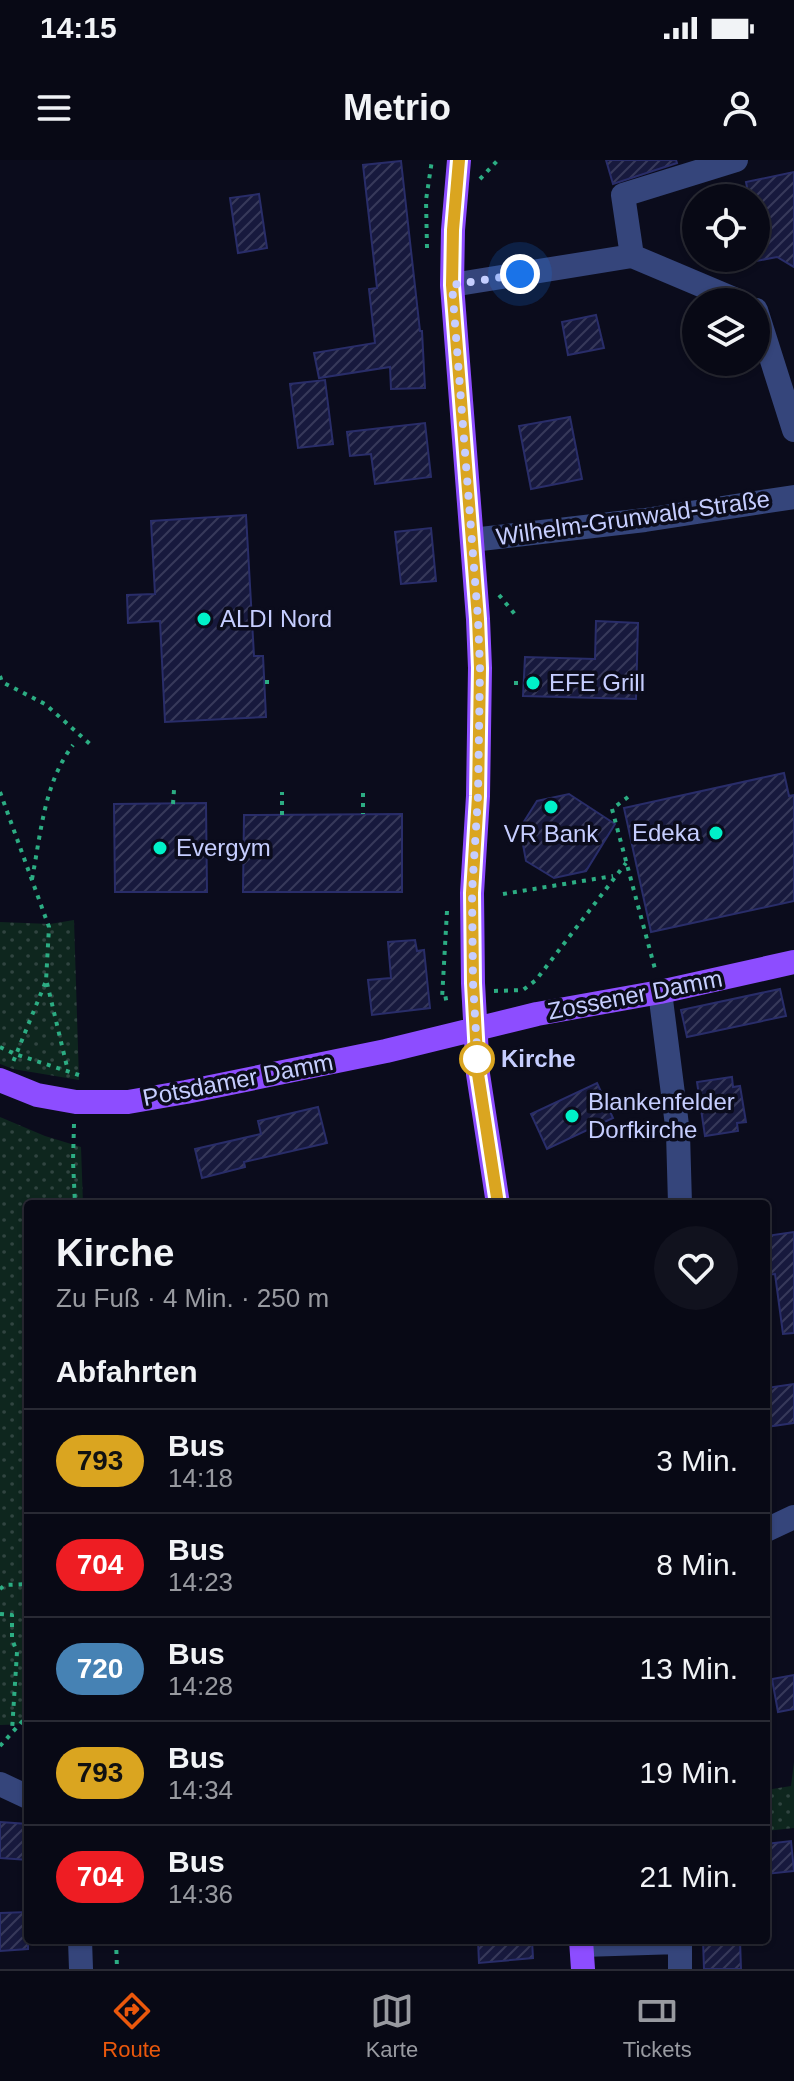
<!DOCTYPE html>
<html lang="de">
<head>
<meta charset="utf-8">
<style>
  :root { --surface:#080915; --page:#11121e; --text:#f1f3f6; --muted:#989aa0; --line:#292a34; --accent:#ea580c }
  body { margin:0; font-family:Arial,sans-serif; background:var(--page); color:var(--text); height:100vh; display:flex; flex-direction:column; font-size:30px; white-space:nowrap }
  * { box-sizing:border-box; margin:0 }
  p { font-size:26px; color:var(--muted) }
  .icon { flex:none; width:44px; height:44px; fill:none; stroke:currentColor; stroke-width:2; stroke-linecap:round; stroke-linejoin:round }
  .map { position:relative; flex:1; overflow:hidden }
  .details { position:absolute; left:24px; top:1040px; width:746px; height:744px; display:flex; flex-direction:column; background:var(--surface); border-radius:8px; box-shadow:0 2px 6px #0004,0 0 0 2px var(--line) }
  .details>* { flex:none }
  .badge { padding:0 16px; border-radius:26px; font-size:28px; line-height:52px }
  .controls { position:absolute; left:682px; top:24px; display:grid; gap:16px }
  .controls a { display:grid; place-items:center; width:88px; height:88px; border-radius:50%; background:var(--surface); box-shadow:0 2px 6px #0004,0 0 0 2px var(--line); font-size:40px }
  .you { position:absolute; width:40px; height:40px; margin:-20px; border:6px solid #fff; border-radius:50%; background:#1a73e8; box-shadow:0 0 0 12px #1a73e833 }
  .map>.badge { position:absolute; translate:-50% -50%; box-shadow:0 0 0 4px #fff }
  h2 { padding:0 32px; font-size:30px; line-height:72px }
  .round { display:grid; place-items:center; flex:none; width:84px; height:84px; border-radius:42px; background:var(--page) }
  .head { display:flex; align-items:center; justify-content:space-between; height:136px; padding:0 32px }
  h1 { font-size:38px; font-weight:600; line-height:60px }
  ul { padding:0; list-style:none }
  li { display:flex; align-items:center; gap:24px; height:104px; padding:0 32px; border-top:2px solid var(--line) }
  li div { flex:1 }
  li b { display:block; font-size:30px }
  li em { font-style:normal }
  li .badge { min-width:88px; font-weight:700; text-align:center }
  .status { display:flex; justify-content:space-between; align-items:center; height:56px; padding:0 40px; background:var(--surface); direction:ltr }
  .status svg { height:22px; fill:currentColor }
  header { display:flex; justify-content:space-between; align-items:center; height:104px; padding:0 32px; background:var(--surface); font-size:36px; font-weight:600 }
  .tabs { display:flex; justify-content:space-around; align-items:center; height:112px; border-top:2px solid var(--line); background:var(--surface); font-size:22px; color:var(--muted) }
  .tabs a { display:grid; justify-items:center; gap:4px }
  .tabs .selected { color:var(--accent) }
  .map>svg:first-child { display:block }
  .grass { fill:url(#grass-dots) }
  .building { fill:url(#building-hatch); stroke:#292d69; stroke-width:2 }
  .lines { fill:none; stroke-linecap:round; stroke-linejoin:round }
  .path { stroke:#2cad83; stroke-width:4; stroke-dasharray:4 6; stroke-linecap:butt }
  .minor { stroke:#35457b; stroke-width:24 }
  .major { stroke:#8d4dff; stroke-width:24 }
  .line-casing { stroke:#fff; stroke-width:18 }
  .line { stroke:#daa520; stroke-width:12 }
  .walk { stroke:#c6ceff; stroke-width:8; stroke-dasharray:0 14.4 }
  .poi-dot { fill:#00f1c8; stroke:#0b0c1c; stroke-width:3 }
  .stop-dot { fill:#fff; stroke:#daa520; stroke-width:4 }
  .labels { text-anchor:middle; stroke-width:7; stroke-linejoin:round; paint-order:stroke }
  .street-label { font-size:24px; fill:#c6ceff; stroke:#0b0c1c }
  .poi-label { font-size:24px; fill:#c6ceff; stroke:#0b0c1c; text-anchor:start }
  .stop-label { font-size:24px; font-weight:bold; fill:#c6ceff; stroke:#0b0c1c; text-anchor:start }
</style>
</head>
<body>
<div class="status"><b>14:15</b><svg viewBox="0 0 49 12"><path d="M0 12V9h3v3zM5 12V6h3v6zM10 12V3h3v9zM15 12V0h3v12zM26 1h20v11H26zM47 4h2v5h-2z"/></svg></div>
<header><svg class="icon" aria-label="menu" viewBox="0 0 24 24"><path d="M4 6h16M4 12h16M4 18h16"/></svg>Metrio<svg class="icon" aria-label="person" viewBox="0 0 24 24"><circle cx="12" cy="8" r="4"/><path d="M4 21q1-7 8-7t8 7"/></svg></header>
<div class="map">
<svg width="794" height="1809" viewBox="0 0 794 1809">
  <defs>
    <pattern id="grass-dots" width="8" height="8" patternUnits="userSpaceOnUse" patternTransform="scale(2)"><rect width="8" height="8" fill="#0e261e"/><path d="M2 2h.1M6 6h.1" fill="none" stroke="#304440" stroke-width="1.8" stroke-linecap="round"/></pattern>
    <pattern id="building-hatch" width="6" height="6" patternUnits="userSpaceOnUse" patternTransform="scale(2)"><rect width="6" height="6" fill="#17193d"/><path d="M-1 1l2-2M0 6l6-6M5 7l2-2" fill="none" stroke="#37395a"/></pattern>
  </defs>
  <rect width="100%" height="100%" fill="#0b0c1c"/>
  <!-- grass -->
  <path class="grass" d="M74,760L79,920L13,909L0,904V762L50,764Z
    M0,957L45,976L81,987L83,1044H28V1564L0,1565Z
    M794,1602V1668L766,1671V1630L791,1626Z"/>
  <!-- building -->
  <path class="building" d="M606,0H676L677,3L613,24Z
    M401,1L420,171H422L425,228L391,229L390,207L319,218L314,193L375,183L369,129L377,128L363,5Z
    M794,12V107L777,97L756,101V38H749L746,22Z
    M259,34L267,88L238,93L230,38Z
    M596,155L604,188L568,195L562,162Z
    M325,220L333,284L298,288L290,224Z
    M570,257L582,319L531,329L519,266Z
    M425,263L431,317L375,324L371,294L350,296L347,272Z
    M246,355L254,496H263L266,557L165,562L160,461L128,463L127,435L155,434L151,361Z
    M431,368L436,421L401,424L395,372Z
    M596,461L638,463L636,539L523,536L525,497L595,499Z
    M784,613L789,636L794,635V741L651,772L624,648Z
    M569,634L615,664L586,711L554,718L526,701L520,668L537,641Z
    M206,643L207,732H115L114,644Z
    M402,654V732H243L244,655Z
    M415,780L417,791L424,790L430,848L372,855L368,820L391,818L388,782Z
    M780,829L786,856L687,877L681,850Z
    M732,917L733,927L740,926L746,962L737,963L738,971L705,976L697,922Z
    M597,923L613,958L547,989L531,954Z
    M318,947L327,983L244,1002L245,1007L202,1018L195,989L261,974L258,961Z
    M794,1072V1173L783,1174L775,1114L766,1115V1076Z
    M794,1224V1263L766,1267V1228Z
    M794,1515V1549L778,1552L772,1519Z
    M0,1662L28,1664V1700L0,1698Z
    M791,1681L794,1711L766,1714V1684Z
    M28,1752V1789L0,1791V1753Z
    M478,1780H532L533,1798L479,1803Z
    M703,1780H740L741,1809H704Z"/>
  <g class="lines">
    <!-- path -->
    <path class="path" d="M480,19L498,0
      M427,88L426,40L432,0
      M499,435L518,458
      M0,516L2,522L45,544L90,584
      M265,522H275
      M514,523H524
      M0,632L49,767L46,821L13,902
      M363,633V654
      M628,637L612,649L655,809
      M173,644L174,630
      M282,655V632
      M32,719C41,673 44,623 73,585
      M503,734L613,716
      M447,751L442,839L453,837
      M47,823L68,911
      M494,831L523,830L536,820L626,703
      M0,887L15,894L79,915
      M74,964L73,1001L75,1044
      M0,1429L5,1425L28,1424
      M0,1454L12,1455V1479L17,1492L12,1571
      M0,1586L28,1555
      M116,1780L117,1809"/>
    <!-- minor -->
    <path class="minor" d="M632,96L623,35L736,0
      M452,125L632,96L741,142
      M756,150L794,270
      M472,380L645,360L794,337
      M660,832L678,973L680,1044
      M766,1370L794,1357
      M0,1624L28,1637
      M80,1780L81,1809
      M582,1785L680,1782
      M680,1809V1780"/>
    <!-- major -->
    <path class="major" d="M459,0L453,70L452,125L478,459L480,508L478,636L472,733L473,823L478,914L498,1044
      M0,920L37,935L76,942H128L186,932L386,891L537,854L660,832L794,802
      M581,1780L583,1809"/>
  </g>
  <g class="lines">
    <defs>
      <path id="line" d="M459,0L453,70L452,125L478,459L480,508L478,636L472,733L473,823L478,914L498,1044"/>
    </defs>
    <!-- line casing -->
    <use href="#line" class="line-casing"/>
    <!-- line -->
    <use href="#line" class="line"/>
    <!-- walk -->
    <path class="walk" d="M477,899L478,905L473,823L472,733L478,636L480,508L478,459L452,125L520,114"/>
  </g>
  <!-- markers -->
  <g class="poi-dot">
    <circle cx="204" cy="459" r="8"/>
    <circle cx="533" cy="523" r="8"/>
    <circle cx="551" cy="647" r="8"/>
    <circle cx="716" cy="673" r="8"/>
    <circle cx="160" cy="688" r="8"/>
    <circle cx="572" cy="956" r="8"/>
  </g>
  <circle class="stop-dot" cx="477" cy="899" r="16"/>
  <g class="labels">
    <!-- street labels -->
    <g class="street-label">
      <text transform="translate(633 358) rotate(-8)" y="8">Wilhelm-Grunwald-Straße</text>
      <text transform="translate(635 835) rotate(-11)" y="8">Zossener Damm</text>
      <text transform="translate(238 920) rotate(-11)" y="8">Potsdamer Damm</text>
    </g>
    <!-- poi labels -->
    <g class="poi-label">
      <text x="220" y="467">ALDI Nord</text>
      <text x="549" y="531">EFE Grill</text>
      <text x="700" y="681" text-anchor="end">Edeka</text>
      <text x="551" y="682" text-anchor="middle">VR Bank</text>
      <text x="176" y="696">Evergym</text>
      <text x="588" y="950">Blankenfelder<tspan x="588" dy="28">Dorfkirche</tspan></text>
    </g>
    <!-- stop labels -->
    <g class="stop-label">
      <text x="501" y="907">Kirche</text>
    </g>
  </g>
</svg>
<div class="controls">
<a><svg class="icon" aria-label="locate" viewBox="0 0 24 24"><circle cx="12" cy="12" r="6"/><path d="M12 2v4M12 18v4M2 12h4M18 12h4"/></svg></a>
<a><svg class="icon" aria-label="layers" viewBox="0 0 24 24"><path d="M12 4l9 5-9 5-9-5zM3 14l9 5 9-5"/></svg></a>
</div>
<div class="you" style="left:520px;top:114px"></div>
<section class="details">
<div class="head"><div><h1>Kirche</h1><p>Zu Fuß · 4 Min. · 250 m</p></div><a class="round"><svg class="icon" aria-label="heart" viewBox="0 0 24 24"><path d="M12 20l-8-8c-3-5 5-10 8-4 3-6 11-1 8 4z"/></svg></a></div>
<h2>Abfahrten</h2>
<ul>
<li><span class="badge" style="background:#daa520;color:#111">793</span><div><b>Bus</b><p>14:18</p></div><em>3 Min.</em></li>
<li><span class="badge" style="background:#ee1d23;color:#fff">704</span><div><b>Bus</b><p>14:23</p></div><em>8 Min.</em></li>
<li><span class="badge" style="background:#4682b4;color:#fff">720</span><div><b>Bus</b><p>14:28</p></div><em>13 Min.</em></li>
<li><span class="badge" style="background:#daa520;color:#111">793</span><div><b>Bus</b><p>14:34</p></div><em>19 Min.</em></li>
<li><span class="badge" style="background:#ee1d23;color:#fff">704</span><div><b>Bus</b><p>14:36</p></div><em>21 Min.</em></li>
</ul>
</section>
</div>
<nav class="tabs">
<a class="selected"><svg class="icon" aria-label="directions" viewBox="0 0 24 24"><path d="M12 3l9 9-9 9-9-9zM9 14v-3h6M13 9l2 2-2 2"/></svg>Route</a>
<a><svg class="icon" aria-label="map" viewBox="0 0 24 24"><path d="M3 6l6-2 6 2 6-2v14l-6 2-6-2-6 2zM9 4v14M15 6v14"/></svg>Karte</a>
<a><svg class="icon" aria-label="tickets" viewBox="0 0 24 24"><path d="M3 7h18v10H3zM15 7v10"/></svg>Tickets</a>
</nav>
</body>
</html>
